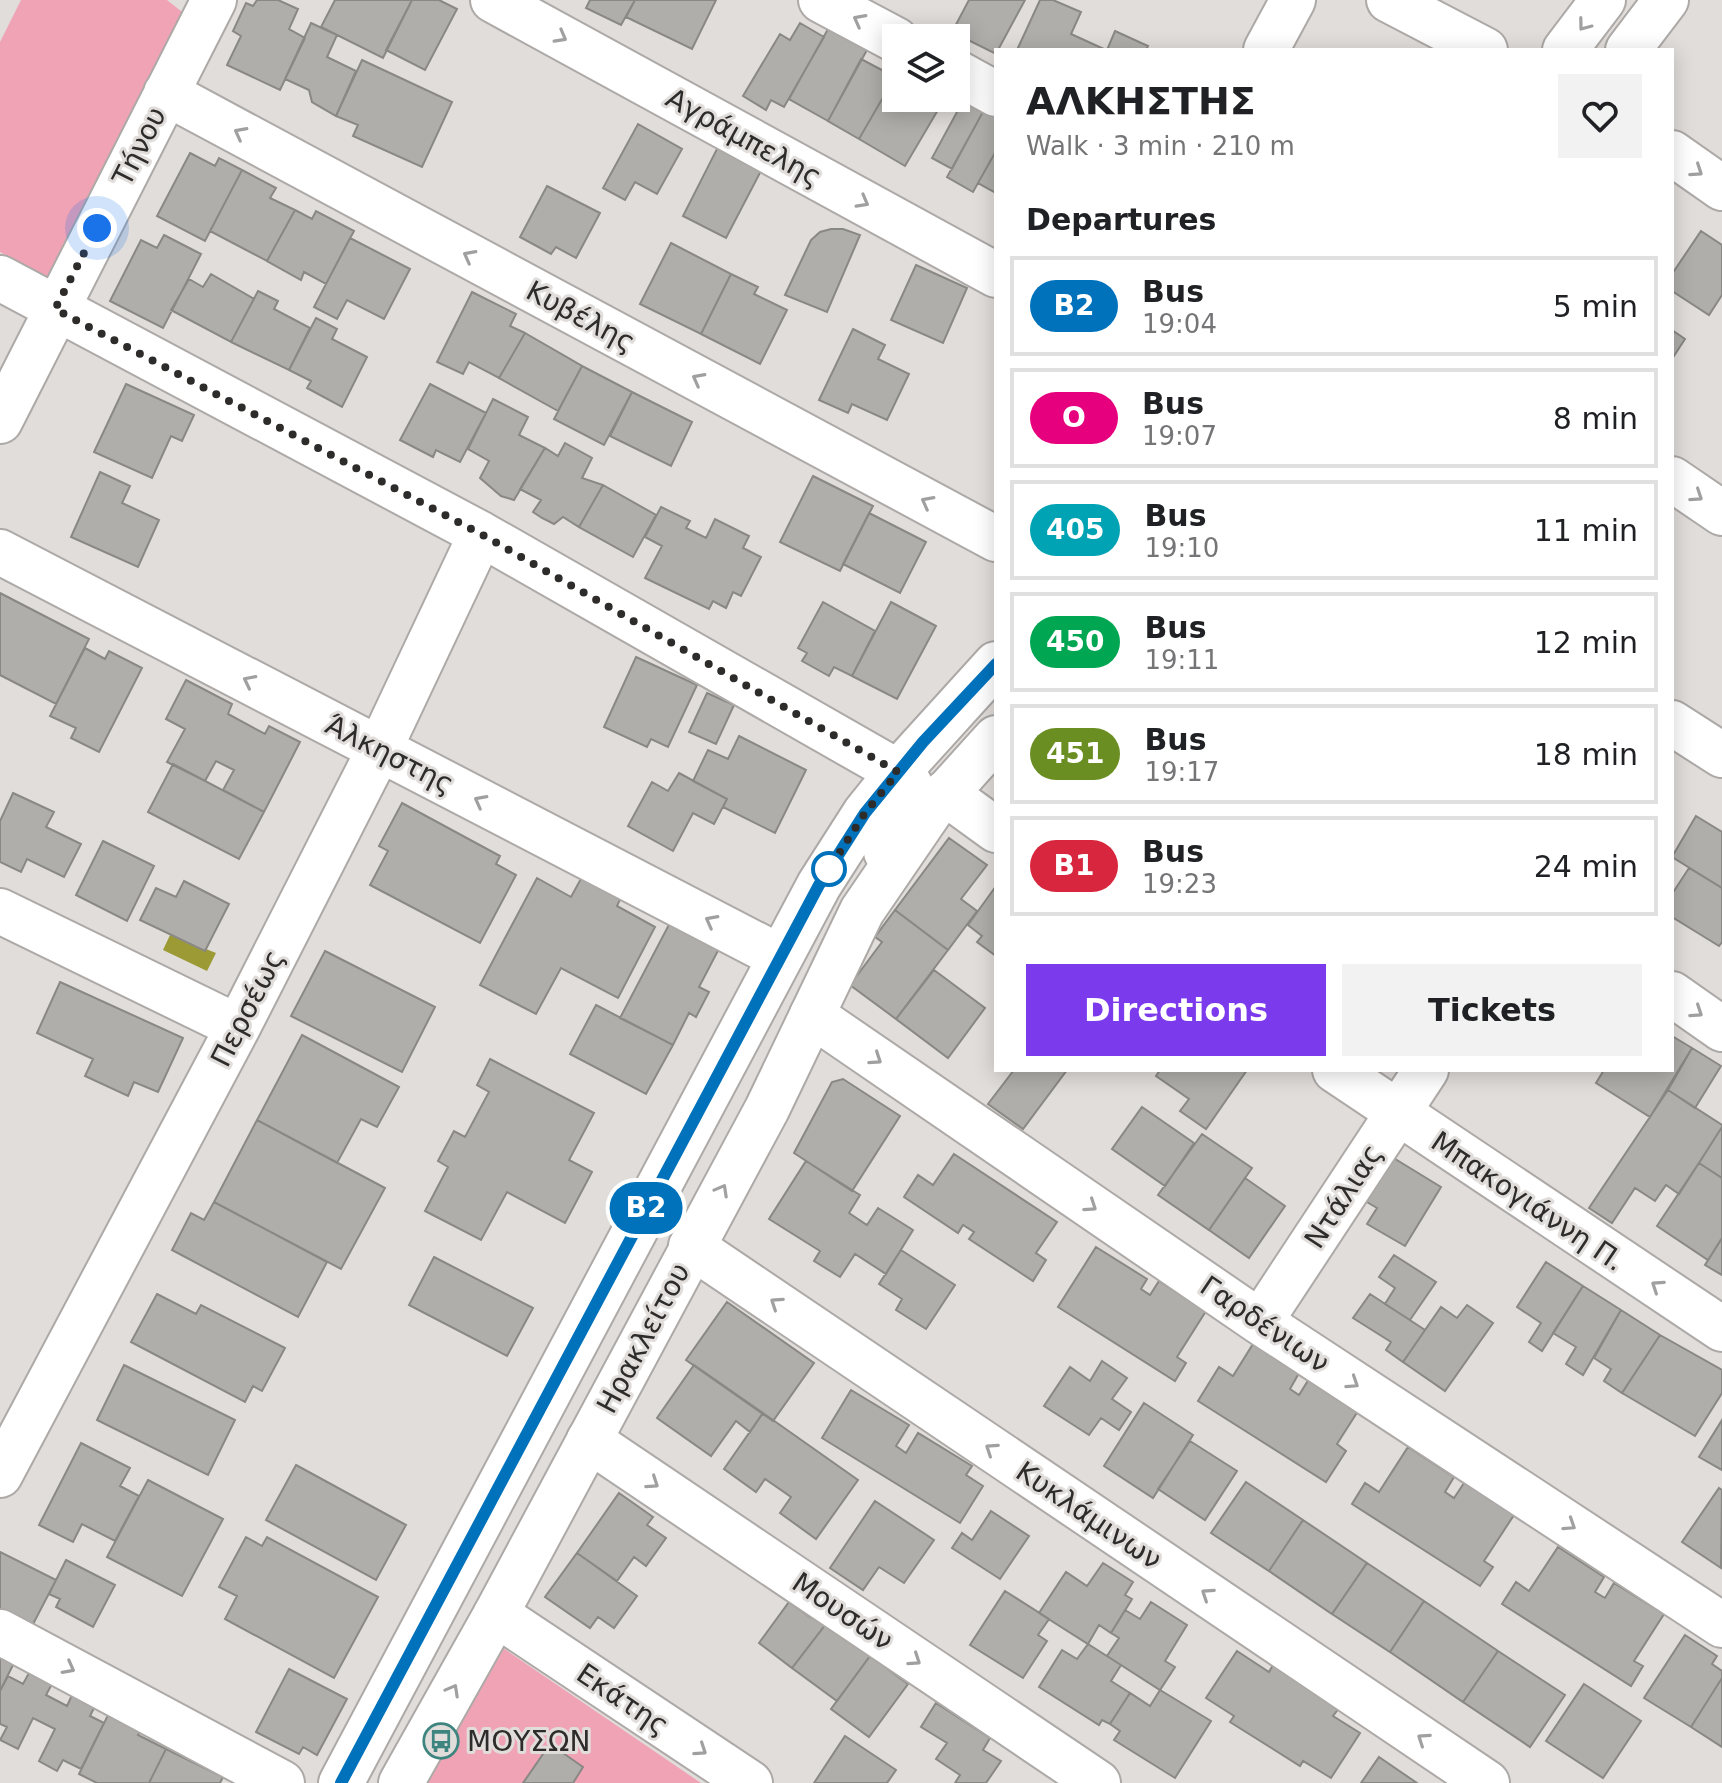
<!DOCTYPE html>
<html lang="en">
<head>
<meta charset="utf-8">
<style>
  :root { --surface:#fff; --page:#f2f2f2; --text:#202124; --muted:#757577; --line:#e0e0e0; --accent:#7c3aed }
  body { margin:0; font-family:"DejaVu Sans",sans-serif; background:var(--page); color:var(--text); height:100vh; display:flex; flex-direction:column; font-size:30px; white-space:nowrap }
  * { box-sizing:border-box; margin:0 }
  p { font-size:26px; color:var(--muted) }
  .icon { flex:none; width:44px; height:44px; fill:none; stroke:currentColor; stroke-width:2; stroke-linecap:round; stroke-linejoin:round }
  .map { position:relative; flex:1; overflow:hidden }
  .details { position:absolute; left:994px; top:48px; width:680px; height:1024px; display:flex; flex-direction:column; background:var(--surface); border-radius:0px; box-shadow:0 4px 20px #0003 }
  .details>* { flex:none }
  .badge { padding:0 16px; border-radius:26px; font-size:28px; line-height:52px }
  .fabs { position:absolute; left:882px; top:24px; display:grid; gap:16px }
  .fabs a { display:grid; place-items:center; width:88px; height:88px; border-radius:0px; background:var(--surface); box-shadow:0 4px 20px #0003; font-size:40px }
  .you { position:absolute; width:40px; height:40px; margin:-20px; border:6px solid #fff; border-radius:50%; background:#1a73e8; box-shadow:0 0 0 12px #1a73e833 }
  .map>.badge { position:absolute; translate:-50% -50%; box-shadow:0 0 0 4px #fff }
  h2 { padding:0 32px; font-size:30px; line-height:72px }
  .round { display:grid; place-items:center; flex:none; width:84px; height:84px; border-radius:0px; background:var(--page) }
  .summary { display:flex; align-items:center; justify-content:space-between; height:136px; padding:0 32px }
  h1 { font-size:38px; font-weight:700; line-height:60px }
  .button { display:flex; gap:16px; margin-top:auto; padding:16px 32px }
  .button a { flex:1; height:92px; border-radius:0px; background:var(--accent); color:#fff; font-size:32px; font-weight:700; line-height:92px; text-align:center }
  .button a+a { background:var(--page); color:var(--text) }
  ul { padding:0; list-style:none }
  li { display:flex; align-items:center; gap:24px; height:100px; margin:0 16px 12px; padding:0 16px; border:4px solid var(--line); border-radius:0px }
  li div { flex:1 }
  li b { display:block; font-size:30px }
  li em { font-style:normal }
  li .badge { min-width:88px; font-weight:700; text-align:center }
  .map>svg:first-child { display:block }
  .green { fill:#f1a3b6 }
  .water { fill:#9b9a35 }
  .building { fill:#b0aeab; stroke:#898884; stroke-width:2 }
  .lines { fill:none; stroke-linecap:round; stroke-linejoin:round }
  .minor-casing { stroke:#ada9a7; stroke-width:48 }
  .major-casing { stroke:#ada9a7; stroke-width:48 }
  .minor { stroke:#fff; stroke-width:44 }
  .major { stroke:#fff; stroke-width:44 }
  .oneway { stroke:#a0a0a0 }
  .line-casing { stroke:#fff; stroke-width:18 }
  .line { stroke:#0072bc; stroke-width:12 }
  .walk { stroke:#2d2c2b; stroke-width:8; stroke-dasharray:0 14.4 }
  .stop-dot { fill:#fff; stroke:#0072bc; stroke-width:4 }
  .labels { text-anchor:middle; stroke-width:6; stroke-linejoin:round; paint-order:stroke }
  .street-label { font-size:28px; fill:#2d2c2b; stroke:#e1dddb }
  .poi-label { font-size:28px; fill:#2d2c2b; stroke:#e1dddb; text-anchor:start }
</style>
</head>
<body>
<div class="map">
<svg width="1722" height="1783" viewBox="0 0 1722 1783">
  <rect width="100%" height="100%" fill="#e1dddb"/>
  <!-- green -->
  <path class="green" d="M21,0H167L186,15L51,282L0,252V42Z
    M500,1646L701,1783H425Z"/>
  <!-- water -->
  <path class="water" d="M170,935L204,951L206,949L216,953L207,971L163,950Z"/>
  <!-- building -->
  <path class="building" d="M257,0H278L298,9L289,29L305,38L280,90L227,65L241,36L233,31L246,3L253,6Z
    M335,0H412L383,58L321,27Z
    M412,0H439L457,9L425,70L386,50Z
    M590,0H635L621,25L586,8Z
    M635,0H716L692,49L626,17Z
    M969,0H1025L998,50H996V54L952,32Z
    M1040,0H1053L1081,12L1071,34L1106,50H1017Z
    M311,23L337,35L327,57L356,71L336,116L312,102L309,90L285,79Z
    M800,23L824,37L784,107L771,100L766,110L743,96L780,34L790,40Z
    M828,29L867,50L828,121L789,99Z
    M1115,31L1148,46L1146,50H1107Z
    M861,59L895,77L859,139L828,121Z
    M362,60L452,102L422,167L353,136L358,125L336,116Z
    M896,75V98H945L905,166L859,139Z
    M964,99L984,110L952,169L932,158Z
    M984,110L996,116V151L973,192L947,177Z
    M638,124L682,149L657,194L635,182L625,200L603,188Z
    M719,145L763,167L726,238L683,216Z
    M996,151V193L978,183Z
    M190,153L215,166L219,158L242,170L205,241L157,216Z
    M242,170L276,188L270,198L295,210L267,261L210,231Z
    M547,186L600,213L576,258L556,247L551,254L520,237Z
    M295,210L312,219L316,211L354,231L326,284L304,272L301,280L267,261Z
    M831,229H843L860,235L827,312L785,295L811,240L820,232Z
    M1701,231L1722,245V295L1709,315L1672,291V274Z
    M164,235L201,254L163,328L110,301L141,240L157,248Z
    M350,238L410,269L384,319L347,300L337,319L314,307Z
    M671,243L731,274L701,334L640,304Z
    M916,265L967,288L943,343L891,320Z
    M211,274L254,299L231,342L171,310L189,279L203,287Z
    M731,274L758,287L754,294L787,310L760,364L701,334Z
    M258,291L278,301L274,309L310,328L289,370L231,342Z
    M472,292L516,314L510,326L525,333L499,378L469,362L463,374L437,362Z
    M316,318L337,329L332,339L367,357L342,407L307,388L311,381L289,370Z
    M853,329L885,345L878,359L909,374L887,420L852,404L848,413L819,400Z
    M1672,330L1685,339L1672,359Z
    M525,333L582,366L558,411L499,378Z
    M582,366L632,392L604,445L554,419Z
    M126,384L194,415L182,441L171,436L152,478L94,452Z
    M430,384L486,413L460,462L436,450L433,457L400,440Z
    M632,392L692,422L671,466L610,436Z
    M493,399L528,417L519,435L545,448L514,500L501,496L480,478L489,461L468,449Z
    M565,443L592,458L582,478L603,485L579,527L563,517L554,524L542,518L533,512L541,500L520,489L545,448L558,456Z
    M100,472L130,486L122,503L159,520L138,567L71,537Z
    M813,476L873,506L840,571L780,542Z
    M603,485L656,515L633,557L579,527Z
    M661,507L690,521L686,528L706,538L715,519L749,536L743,548L761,557L741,596L733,592L726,608L713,601L709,609L645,578L662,546L645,537Z
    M869,513L926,542L900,593L843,564Z
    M0,593L89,639L56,704L0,675Z
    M823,602L875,631L852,676L834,667L829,676L802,661L807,653L798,648Z
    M891,602L936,626L897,699L852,676Z
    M85,648L105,659L109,651L142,668L99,752L71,738L76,728L50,716Z
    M636,657L697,685L668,747L651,739L647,747L604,727Z
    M186,680L232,704L228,714L265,734L269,726L300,742L264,812L223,790L234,770L216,761L205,781L167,762L185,729L166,719Z
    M707,693L734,705L716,744L689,732Z
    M739,736L806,770L775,833L723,807L727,799L693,781L708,750L728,759Z
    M173,764L264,812L239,859L148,812Z
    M679,773L727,799L714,824L693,813L673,851L628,826L652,782L668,791Z
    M13,793L54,812L46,827L81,844L64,877L27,859L21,872L0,862V821Z
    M402,803L500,856L496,864L516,875L480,943L370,885L388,851L379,846Z
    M1696,816L1722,832V888L1672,857Z
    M949,838L987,865L961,899L977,911L948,950L895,910Z
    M103,841L154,866L127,921L76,895Z
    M1689,868L1722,888V942L1719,946L1672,917V894Z
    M583,875L622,895L617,906L655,927L618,998L561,968L536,1014L480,985L537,878L571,897Z
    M184,881L229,904L205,951L140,920L156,888L176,897Z
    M996,886V956L977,942L982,936L968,925Z
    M895,910L948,950L896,1019L850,985L882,942L875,937Z
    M673,917L722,943L699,987L709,992L696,1017L689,1013L673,1045L620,1018Z
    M325,951L435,1007L402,1072L291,1016Z
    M934,970L985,1008L948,1058L896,1019Z
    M60,982L183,1038L158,1092L134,1082L128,1096L85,1076L93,1059L37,1033Z
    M596,1005L673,1045L646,1094L570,1054Z
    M302,1035L399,1087L377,1127L361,1119L337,1163L257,1120Z
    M1672,1036L1692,1048L1650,1117L1596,1083L1604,1070H1672Z
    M1692,1048L1721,1066L1695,1108L1668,1090Z
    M490,1059L594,1113L569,1160L592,1172L565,1223L507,1192L481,1240L425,1211L448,1167L438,1161L454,1131L465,1137L489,1092L477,1085Z
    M1014,1070H1067L1023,1129L988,1104Z
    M1160,1070H1247L1206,1129L1180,1111L1189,1099L1156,1076Z
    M843,1079L900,1116L852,1191L794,1153L832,1082Z
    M1668,1090L1722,1125V1127L1679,1194L1666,1185L1655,1201L1635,1188L1612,1223L1589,1208Z
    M1142,1107L1194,1143L1165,1186L1112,1149Z
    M257,1120L385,1188L341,1269L214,1202Z
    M1722,1127V1178L1699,1163Z
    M1202,1134L1252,1168L1209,1230L1158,1195Z
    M954,1154L1057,1222L1036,1253L1046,1260L1033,1281L969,1239L974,1232L963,1225L958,1233L904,1197L918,1175L933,1185Z
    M1387,1154L1441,1187L1405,1246L1367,1224L1377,1208L1360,1198Z
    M806,1161L860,1195L849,1213L867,1225L878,1208L913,1230L886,1274L855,1254L840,1277L814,1261L820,1251L769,1219Z
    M1699,1163L1722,1178V1238L1708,1260L1657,1226Z
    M1245,1178L1285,1206L1249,1258L1209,1230Z
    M214,1202L327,1262L298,1317L172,1250L191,1213L204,1220Z
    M1722,1238V1275L1705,1265Z
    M1096,1247L1147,1279L1141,1289L1150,1295L1159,1281L1206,1311L1177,1357L1186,1363L1175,1381L1058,1307Z
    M901,1250L955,1285L926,1329L896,1310L902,1299L879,1284Z
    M1394,1255L1436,1282L1410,1320L1385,1304L1395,1288L1379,1277Z
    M434,1257L533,1308L507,1356L409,1305Z
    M1546,1262L1583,1286L1542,1351L1529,1342L1541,1323L1517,1307Z
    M1583,1286L1621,1310L1583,1375L1566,1364L1576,1347L1553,1333Z
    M157,1294L196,1314L201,1305L285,1348L262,1391L253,1386L245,1402L131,1342Z
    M1370,1294L1425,1330L1403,1362L1386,1350L1391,1342L1353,1318Z
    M727,1302L814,1363L773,1421L686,1360Z
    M1467,1305L1493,1323L1445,1391L1403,1362L1441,1307L1457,1318Z
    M1621,1310L1660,1335L1622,1393L1604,1381L1611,1369L1594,1358Z
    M1660,1335L1722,1370V1393L1695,1436L1622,1393Z
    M1253,1344L1299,1373L1290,1389L1299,1395L1309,1379L1358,1411L1337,1444L1346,1451L1326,1482L1198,1401L1219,1367L1233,1376Z
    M1102,1361L1127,1378L1112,1399L1131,1412L1119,1430L1101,1418L1089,1435L1044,1406L1070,1367L1090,1381Z
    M124,1365L235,1420L208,1475L97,1420Z
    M694,1365L763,1413L750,1432L736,1421L711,1456L657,1418Z
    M851,1390L909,1425L896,1446L906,1453L918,1433L972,1466L966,1475L983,1486L960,1523L822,1438Z
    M1144,1403L1193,1435L1153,1498L1104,1466Z
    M763,1413L858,1480L816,1539L780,1513L791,1497L765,1479L756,1492L724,1469Z
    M1722,1420V1470L1699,1457Z
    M1190,1441L1237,1471L1205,1520L1158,1489Z
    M81,1443L130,1468L120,1486L139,1496L115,1541L82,1524L73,1542L39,1525Z
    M1408,1447L1454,1477L1445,1492L1454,1498L1464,1483L1514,1515L1484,1561L1493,1567L1480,1586L1352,1504L1365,1483L1379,1492Z
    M296,1465L406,1525L376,1580L266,1520Z
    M148,1480L223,1519L182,1596L107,1557Z
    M1246,1482L1303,1520L1269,1571L1211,1533Z
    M1719,1488L1722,1490L1721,1568L1682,1542Z
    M619,1493L653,1517L647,1525L666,1538L646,1566L634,1557L617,1581L577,1553Z
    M875,1501L934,1540L904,1583L879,1567L863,1590L830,1568Z
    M991,1511L1029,1536L1000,1579L952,1548L962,1533L972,1540Z
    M1303,1520L1367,1563L1332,1614L1269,1571Z
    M246,1537L262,1546L267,1537L378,1597L334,1678L225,1619L237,1596L219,1587Z
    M1558,1547L1604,1577L1595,1592L1605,1598L1614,1583L1664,1614L1634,1661L1643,1666L1631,1686L1502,1604L1516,1582L1529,1591Z
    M0,1552L56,1580L30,1630L0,1614Z
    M577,1553L637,1596L614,1628L598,1617L590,1628L545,1597Z
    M66,1560L115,1585L93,1627L56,1607L60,1599L49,1594Z
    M1103,1563L1133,1582L1125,1595L1132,1599L1111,1633L1099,1625L1088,1644L1039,1613L1066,1572L1087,1586Z
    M1367,1563L1424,1601L1390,1652L1332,1614Z
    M1005,1591L1049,1619L1038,1635L1047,1641L1023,1678L970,1645Z
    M1424,1601L1498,1651L1463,1702L1390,1652Z
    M789,1602L810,1617L812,1613L826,1624L792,1668L759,1643Z
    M1151,1602L1187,1625L1165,1661L1175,1667L1160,1690L1107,1656L1119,1638L1111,1633L1125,1610L1140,1619Z
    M826,1624L870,1656L837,1701L792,1668Z
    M1685,1635L1717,1656L1712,1664L1722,1671V1678L1691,1727L1644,1698Z
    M1088,1644L1121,1665L1111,1681L1130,1693L1110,1724L1102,1720L1099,1725L1039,1687L1062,1650L1077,1659Z
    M0,1651L16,1659L0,1691Z
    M1237,1651L1269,1672L1273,1665L1339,1708L1333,1716L1360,1733L1331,1778L1303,1761L1300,1766L1230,1722L1234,1716L1206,1698Z
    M1498,1651L1565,1695L1530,1747L1463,1702Z
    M870,1656L908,1684L869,1737L831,1709Z
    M289,1669L347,1699L317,1755L303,1747L299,1754L256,1732Z
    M29,1673L52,1684L46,1695L67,1706L72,1695L95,1706L90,1716L104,1723L81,1769L63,1760L57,1771L39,1761L55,1729L33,1718L18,1749L0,1740L7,1727L0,1724V1691L8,1676L23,1684Z
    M1722,1678V1747L1691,1727Z
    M1584,1684L1641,1721L1603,1778L1546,1741Z
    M1160,1690L1211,1721L1175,1778L1114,1740L1120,1731L1110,1724L1130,1693L1150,1706Z
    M936,1703L990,1738L983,1750L1001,1761L986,1783H955L960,1775L936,1759L947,1743L921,1727Z
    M110,1711L142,1727L138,1735L166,1749L149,1783H97L79,1774Z
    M845,1736L896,1770L887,1783H814Z
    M550,1744L583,1767L573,1783H523Z
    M166,1749L223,1777L220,1783H149Z
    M1379,1757L1417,1783H1361Z"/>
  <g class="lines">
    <defs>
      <path id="minor" d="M493,0L996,275
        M821,0L896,40
        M1389,0L1485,50
        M1266,50L1293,0
        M956,72L996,94
        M166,93L996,539
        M1672,153L1722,188
        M0,278L481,534L898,772L910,785L912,801L886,852
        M0,421L214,0
        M1672,479L1722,513
        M0,552L780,957
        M1672,723L1722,755
        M945,793L996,830
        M0,911L238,1027
        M1672,994L1722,1029
        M812,1015L1260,1322L1722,1625
        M1335,1070L1722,1329
        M691,1246L1487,1783
        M1260,1322L1426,1070
        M589,1440L1098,1783
        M0,1475L238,1027L380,748L481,534
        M496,1614L750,1783
        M0,1632L282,1783"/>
      <path id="major" d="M1565,50L1603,0
        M1628,50L1666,0
        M341,1783L819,885L865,813L898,772L996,664
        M401,1783L496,1614L767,1109L862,911L931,810L996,738"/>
    </defs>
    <!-- minor casing -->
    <use href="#minor" class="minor-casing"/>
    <!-- major casing -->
    <use href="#major" class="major-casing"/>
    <!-- minor -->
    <use href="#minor" class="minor"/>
    <!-- major -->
    <use href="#major" class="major"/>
  </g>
  <!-- one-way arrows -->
  <defs><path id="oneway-chevron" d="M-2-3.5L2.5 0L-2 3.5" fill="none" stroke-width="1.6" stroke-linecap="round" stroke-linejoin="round" transform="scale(2)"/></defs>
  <g class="oneway">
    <use href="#oneway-chevron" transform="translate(859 20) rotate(-152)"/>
    <use href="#oneway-chevron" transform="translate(1584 25) rotate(127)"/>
    <use href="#oneway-chevron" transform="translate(561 37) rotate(29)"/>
    <use href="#oneway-chevron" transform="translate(240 133) rotate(-152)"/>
    <use href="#oneway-chevron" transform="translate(1697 171) rotate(34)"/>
    <use href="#oneway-chevron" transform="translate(863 202) rotate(29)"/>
    <use href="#oneway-chevron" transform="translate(469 256) rotate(-152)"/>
    <use href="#oneway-chevron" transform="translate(698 379) rotate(-152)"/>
    <use href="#oneway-chevron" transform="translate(1697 496) rotate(34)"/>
    <use href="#oneway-chevron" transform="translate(927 502) rotate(-152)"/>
    <use href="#oneway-chevron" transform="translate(249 681) rotate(-153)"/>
    <use href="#oneway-chevron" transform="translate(480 801) rotate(-152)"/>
    <use href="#oneway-chevron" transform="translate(711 921) rotate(-152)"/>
    <use href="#oneway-chevron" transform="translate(1697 1012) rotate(34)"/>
    <use href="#oneway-chevron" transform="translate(876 1059) rotate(34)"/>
    <use href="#oneway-chevron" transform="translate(722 1190) rotate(-61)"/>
    <use href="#oneway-chevron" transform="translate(1091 1206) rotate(34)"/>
    <use href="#oneway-chevron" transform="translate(1657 1286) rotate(-146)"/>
    <use href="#oneway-chevron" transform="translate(776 1303) rotate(-146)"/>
    <use href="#oneway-chevron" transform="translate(1353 1383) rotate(33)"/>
    <use href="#oneway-chevron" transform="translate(991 1449) rotate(-146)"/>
    <use href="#oneway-chevron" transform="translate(653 1483) rotate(34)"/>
    <use href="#oneway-chevron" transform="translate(1570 1525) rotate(33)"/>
    <use href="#oneway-chevron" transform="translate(1207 1594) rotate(-146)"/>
    <use href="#oneway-chevron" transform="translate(915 1660) rotate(34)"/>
    <use href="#oneway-chevron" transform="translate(69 1668) rotate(28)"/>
    <use href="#oneway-chevron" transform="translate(453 1690) rotate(-61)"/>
    <use href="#oneway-chevron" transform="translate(1423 1739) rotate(-146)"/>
    <use href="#oneway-chevron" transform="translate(701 1750) rotate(34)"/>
  </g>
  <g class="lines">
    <defs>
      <path id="line" d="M341,1783L819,885L865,813L923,742L996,664"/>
    </defs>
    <!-- line casing -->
    <use href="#line" class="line-casing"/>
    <!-- line -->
    <use href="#line" class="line"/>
    <!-- walk -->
    <path class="walk" d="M97,228L55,309L481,534L898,772L865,813L829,869"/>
  </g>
  <!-- icons -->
  <defs>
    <symbol id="bus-ring" viewBox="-11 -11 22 22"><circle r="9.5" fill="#e1dddb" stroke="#3e857f" stroke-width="1.5"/><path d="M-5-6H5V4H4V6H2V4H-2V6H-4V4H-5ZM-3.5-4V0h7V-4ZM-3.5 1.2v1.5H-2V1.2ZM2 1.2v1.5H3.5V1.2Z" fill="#3e857f"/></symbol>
  </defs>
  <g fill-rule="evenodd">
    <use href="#bus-ring" x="421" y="1721" width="40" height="40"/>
  </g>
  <!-- markers -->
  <circle class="stop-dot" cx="829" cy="869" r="16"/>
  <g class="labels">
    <!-- street labels -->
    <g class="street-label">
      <text transform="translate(744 137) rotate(29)" y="10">Αγράμπελης</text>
      <text transform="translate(139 146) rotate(-63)" y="10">Τήνου</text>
      <text transform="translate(581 316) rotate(28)" y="10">Κυβέλης</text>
      <text transform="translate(390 754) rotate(27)" y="10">Άλκηστης</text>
      <text transform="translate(247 1008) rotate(-63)" y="10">Περσέως</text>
      <text transform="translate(1343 1196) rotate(-57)" y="10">Ντάλιας</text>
      <text transform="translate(1528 1201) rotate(34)" y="10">Μπακογιάννη Π.</text>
      <text transform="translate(1265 1324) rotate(34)" y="10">Γαρδένιων</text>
      <text transform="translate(643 1338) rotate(-62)" y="10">Ηρακλείτου</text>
      <text transform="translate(1089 1515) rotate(34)" y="10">Κυκλάμινων</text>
      <text transform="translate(843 1611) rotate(34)" y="10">Μουσών</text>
      <text transform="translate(623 1699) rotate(34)" y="10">Εκάτης</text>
    </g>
    <!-- poi labels -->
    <g class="poi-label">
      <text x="467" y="1751">ΜΟΥΣΩΝ</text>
    </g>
  </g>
</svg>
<div class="fabs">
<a><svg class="icon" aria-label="layers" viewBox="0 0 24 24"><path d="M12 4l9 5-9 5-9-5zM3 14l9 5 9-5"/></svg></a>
</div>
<div class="you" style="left:97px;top:228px"></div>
<b class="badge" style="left:646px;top:1208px;background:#0072bc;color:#fff">Β2</b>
<section class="details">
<div class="summary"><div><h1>ΑΛΚΗΣΤΗΣ</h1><p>Walk · 3 min · 210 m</p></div><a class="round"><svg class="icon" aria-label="heart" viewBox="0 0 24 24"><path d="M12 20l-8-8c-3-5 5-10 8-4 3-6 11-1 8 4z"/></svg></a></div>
<h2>Departures</h2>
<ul>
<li><span class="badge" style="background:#0072bc;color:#fff">Β2</span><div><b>Bus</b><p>19:04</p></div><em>5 min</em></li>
<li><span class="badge" style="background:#e6007e;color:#fff">Ο</span><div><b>Bus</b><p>19:07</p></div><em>8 min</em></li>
<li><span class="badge" style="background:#00a3b4;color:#fff">405</span><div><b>Bus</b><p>19:10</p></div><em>11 min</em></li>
<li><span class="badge" style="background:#00a651;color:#fff">450</span><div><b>Bus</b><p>19:11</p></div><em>12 min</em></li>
<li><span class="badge" style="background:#6b8e23;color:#fff">451</span><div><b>Bus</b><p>19:17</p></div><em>18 min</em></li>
<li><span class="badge" style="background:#d7263d;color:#fff">Β1</span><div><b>Bus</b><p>19:23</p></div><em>24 min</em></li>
</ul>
<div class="button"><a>Directions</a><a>Tickets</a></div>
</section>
</div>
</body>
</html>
